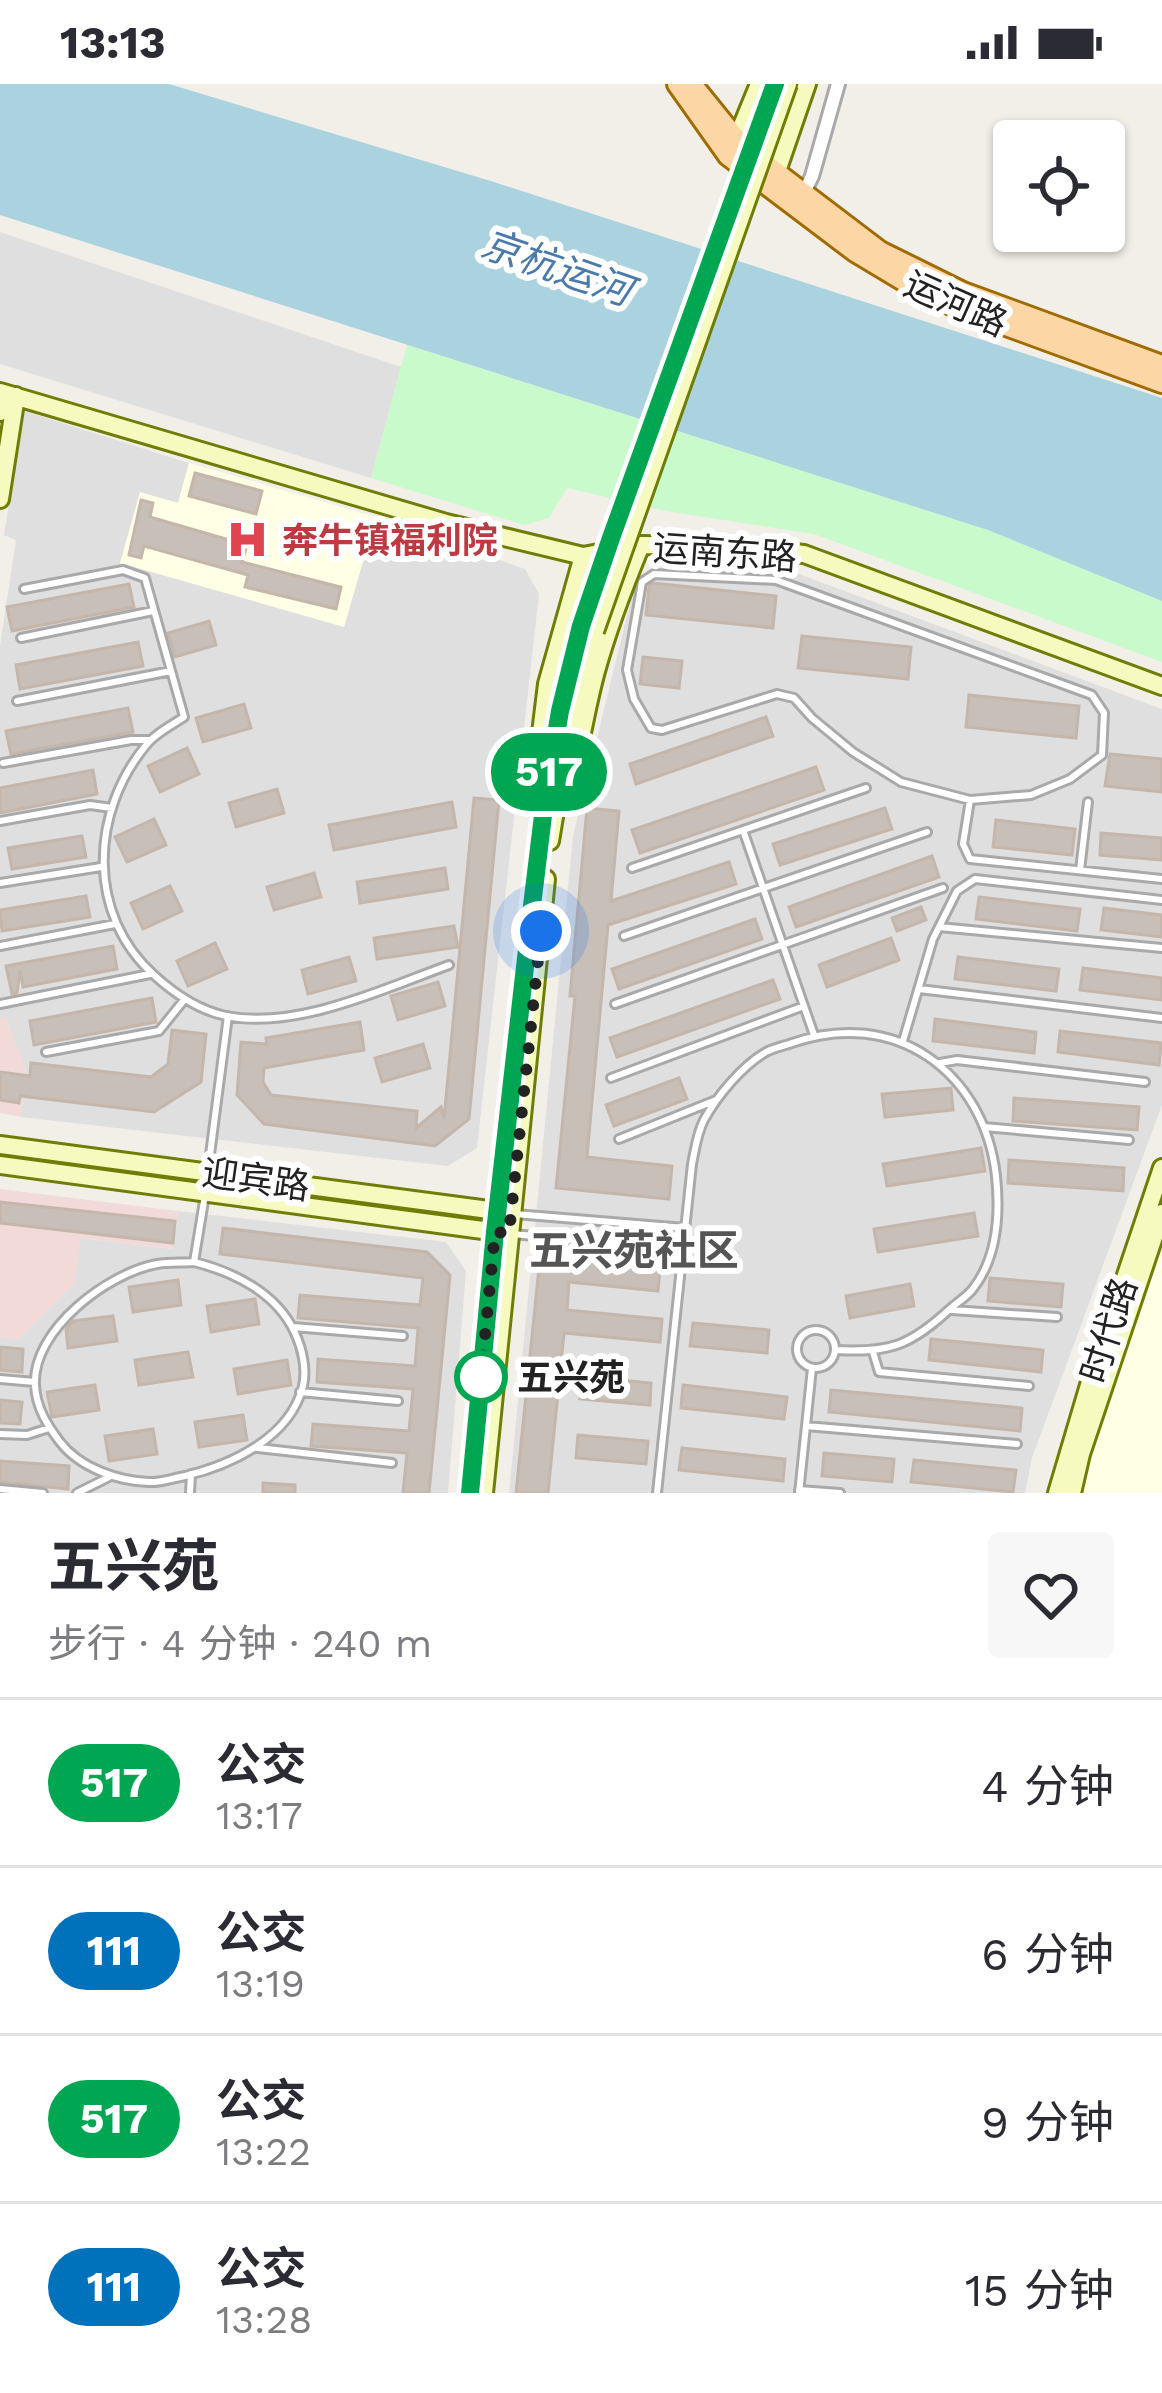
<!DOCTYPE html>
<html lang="zh">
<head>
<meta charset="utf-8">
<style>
  :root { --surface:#fff; --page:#f7f7f7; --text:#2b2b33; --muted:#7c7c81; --line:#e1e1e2 }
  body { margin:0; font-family:"Work Sans","Noto Sans SC",sans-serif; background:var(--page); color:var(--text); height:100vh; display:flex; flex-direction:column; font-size:45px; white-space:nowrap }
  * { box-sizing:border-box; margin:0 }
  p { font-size:39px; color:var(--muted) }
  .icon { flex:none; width:66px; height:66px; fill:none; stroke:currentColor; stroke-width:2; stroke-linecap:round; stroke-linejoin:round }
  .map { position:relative; height:1409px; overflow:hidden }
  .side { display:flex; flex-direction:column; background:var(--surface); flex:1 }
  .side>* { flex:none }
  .badge { padding:0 24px; border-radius:39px; font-size:42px; line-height:78px }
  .fabs { position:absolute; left:993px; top:36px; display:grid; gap:24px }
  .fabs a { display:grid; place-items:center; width:132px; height:132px; border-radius:12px; background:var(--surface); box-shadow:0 3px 9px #0004; font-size:60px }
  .you { position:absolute; width:60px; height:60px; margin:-30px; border:9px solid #fff; border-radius:50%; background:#1a73e8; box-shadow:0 0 0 18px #1a73e833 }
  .map>.badge { position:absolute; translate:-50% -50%; box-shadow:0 0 0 6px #fff }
  .round { display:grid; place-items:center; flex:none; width:126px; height:126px; border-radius:12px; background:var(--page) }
  .overview { display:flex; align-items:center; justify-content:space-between; height:204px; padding:0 48px }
  h1 { font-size:57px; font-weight:700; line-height:90px }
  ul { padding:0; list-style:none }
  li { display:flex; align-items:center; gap:36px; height:168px; padding:0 48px; border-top:3px solid var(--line) }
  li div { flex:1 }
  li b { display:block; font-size:45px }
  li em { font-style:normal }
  li .badge { min-width:132px; font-weight:700; text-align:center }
  .status { display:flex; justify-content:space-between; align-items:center; height:84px; padding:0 60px; background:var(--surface); direction:ltr }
  .status svg { height:33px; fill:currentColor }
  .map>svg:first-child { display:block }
  .residential { fill:#e0dfdf }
  .commercial { fill:#f2dad9 }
  .education { fill:#ffffe5 }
  .park { fill:#c8facc }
  .water { fill:#aad3df }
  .building { fill:#c7bfb8; stroke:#c4b6ab; stroke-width:3 }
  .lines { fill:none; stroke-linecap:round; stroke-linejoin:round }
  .lane-casing { stroke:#a9a9a9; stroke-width:12 }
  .street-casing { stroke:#a9a9a9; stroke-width:18 }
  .secondary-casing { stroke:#707d05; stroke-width:22 }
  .primary-casing { stroke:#a06b00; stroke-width:24 }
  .lane { stroke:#fff; stroke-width:6 }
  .street { stroke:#fff; stroke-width:12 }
  .secondary { stroke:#f7fabf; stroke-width:16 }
  .primary { stroke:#fcd6a4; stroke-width:18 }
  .secondary-bridge-casing { stroke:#707d05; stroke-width:22; stroke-linecap:butt }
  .secondary-bridge { stroke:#f7fabf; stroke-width:16 }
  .line-casing { stroke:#fff; stroke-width:27 }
  .line { stroke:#00a651; stroke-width:18 }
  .walk { stroke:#222; stroke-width:12; stroke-dasharray:0 21.6 }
  .stop-dot { fill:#fff; stroke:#00a651; stroke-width:6 }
  .labels { text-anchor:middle; stroke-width:12; stroke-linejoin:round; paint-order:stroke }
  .street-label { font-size:36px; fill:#222; stroke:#fff }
  .health-label { font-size:36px; font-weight:bold; fill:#be3a42; stroke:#fff; text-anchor:start }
  .stop-label { font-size:36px; font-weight:bold; fill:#222; stroke:#fff; text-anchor:start }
  .water-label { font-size:39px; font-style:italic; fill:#4a7aab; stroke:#fff }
  .quarter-label { font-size:42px; font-weight:bold; fill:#555; stroke:#fff }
</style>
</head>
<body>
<div class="status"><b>13:13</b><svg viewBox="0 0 49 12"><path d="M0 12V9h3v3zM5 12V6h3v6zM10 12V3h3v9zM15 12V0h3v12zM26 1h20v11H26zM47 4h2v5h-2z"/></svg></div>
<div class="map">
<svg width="1162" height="1409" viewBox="0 0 1162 1409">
  <rect width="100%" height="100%" fill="#f2efe9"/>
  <!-- residential -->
  <path class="residential" d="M0,148L401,283L371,394L0,280Z
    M24,327L189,379L178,419L141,409L343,543L376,433L525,485L539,510L477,1064L448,1082L21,1033L26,987L6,934H0V562L16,456L4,451Z
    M656,483L799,490L1162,625V1021L1032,1374L1025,1409H509L573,752L635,499Z
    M178,1127L446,1158L466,1187L448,1409H0V1253L19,1255L80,1154L172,1165Z"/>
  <!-- commercial -->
  <path class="commercial" d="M6,933L26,987L21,1033L0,1029V934Z
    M0,1105L178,1127L173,1165L81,1154L75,1199L19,1255L0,1253Z"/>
  <!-- education -->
  <path class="education" d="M189,379L376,433L344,543L120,479L140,408L178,419Z
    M1162,1159V1409H1083L1093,1361Z"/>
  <!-- park -->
  <path class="park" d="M407,261L988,446L1162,517V578L814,450L666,427L567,404L549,434L524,441L371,394Z"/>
  <!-- water -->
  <path class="water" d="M0,0H169L494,98L1162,314V517L988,446L0,131Z"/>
  <!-- building -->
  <path class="building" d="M195,389L262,407L256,430L189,412Z
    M141,416L153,419L150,433L247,461L242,478L341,503L336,525L245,503L248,491L144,462L141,474L129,471Z
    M653,499L776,512L773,544L646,531L649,502Z
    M129,500L134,523L12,547L7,523Z
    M209,537L216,561L175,573L168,549Z
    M802,552L911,563L908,595L798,584Z
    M138,558L143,582L20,605L16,581Z
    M643,573L682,577L679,604L640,600Z
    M969,611L1079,622L1076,654L966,643Z
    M244,620L251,644L203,658L196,634Z
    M128,624L133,648L11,670L6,647Z
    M766,633L773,652L636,700L630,680Z
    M187,664L199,690L160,708L148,682Z
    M1110,670L1162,675V708L1105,702Z
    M816,683L824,706L640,769L632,746Z
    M93,686L97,710L0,729V704Z
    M277,705L284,729L236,743L229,719Z
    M474,714L499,716L469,1035L435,1062L264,1040L237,1011L241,958L267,960L266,954L360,938L364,966L264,984L263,998L271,1011L417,1027L416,1044L441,1023L444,1035Z
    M452,718L456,743L334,766L329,741Z
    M587,724L619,727L611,817L729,778L736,800L608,841L587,1073L672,1082L669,1115L556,1104L575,912H570Z
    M885,724L892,745L780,781L773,760Z
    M154,735L166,761L127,778L115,753Z
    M996,736L1075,745L1072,771L993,763Z
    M1101,749L1162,754V776L1100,771Z
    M82,752L86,773L12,785L8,764Z
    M932,772L939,793L796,843L789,823Z
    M445,784L448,805L360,819L357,798Z
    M314,789L321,813L274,826L267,803Z
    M170,802L182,827L143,845L131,819Z
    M86,812L90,833L2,847L0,826Z
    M979,813L1080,825L1077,847L976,835Z
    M921,823L926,836L897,847L892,834Z
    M1104,824L1162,831V853L1101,846Z
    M755,835L762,855L619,905L612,885Z
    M454,842L458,863L377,875L374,854Z
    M891,854L899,876L827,903L819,881Z
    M215,859L227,885L188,902L177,877Z
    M113,862L117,885L23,903L20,886L17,909L12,910L6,882Z
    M349,873L356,897L308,910L302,886Z
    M958,873L1059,885L1056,907L955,895Z
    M1083,884L1162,894V916L1080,906Z
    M773,896L780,915L617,973L610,954Z
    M438,898L445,922L398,936L391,912Z
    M152,914L156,938L34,961L30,937Z
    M935,935L1036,948L1034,969L933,957Z
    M172,946L206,950L201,998L154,1028L20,1012L19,1019L0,1016V988L30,992L31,979L151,993L168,980Z
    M1060,947L1161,959L1159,981L1058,968Z
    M423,960L430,984L382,998L375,974Z
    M679,994L687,1015L614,1042L606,1021Z
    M951,1004L953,1026L885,1033L882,1010Z
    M1014,1014L1139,1023L1137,1046L1013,1037Z
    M981,1064L985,1087L887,1102L883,1080Z
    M1009,1076L1124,1084L1123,1107L1008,1099Z
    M0,1118L175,1137L173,1159L0,1139Z
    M974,1129L978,1152L878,1168L874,1145Z
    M223,1144L427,1168L450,1191L429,1409H403L407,1369L311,1362L313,1340L409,1347L413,1305L317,1298L318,1275L415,1282L418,1244L298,1234L300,1211L420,1221L423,1194L220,1170Z
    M541,1164L661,1176L658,1207L569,1198L567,1226L662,1235L660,1258L564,1249L548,1409H516Z
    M990,1194L1063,1200L1061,1223L988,1217Z
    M178,1196L181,1221L133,1228L129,1203Z
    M910,1200L914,1222L850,1234L846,1212Z
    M255,1215L259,1240L211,1248L207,1222Z
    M113,1232L117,1257L68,1264L66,1245L73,1237Z
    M693,1239L769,1246L767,1269L690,1262Z
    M931,1255L1043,1266L1041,1288L929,1276Z
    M0,1263L23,1265L22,1288L0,1286Z
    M188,1268L193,1293L139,1301L135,1276Z
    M287,1276L291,1301L238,1310L234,1285Z
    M582,1292L651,1299L650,1321L580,1315Z
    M95,1301L99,1326L52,1333L47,1308Z
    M683,1301L787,1313L784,1335L681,1324Z
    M831,1306L1022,1324L1020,1347L829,1328Z
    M0,1316L22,1318L20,1340L0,1339Z
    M243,1331L247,1356L199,1363L195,1338Z
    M153,1345L157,1370L109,1377L105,1352Z
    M578,1351L648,1357L646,1380L576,1374Z
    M682,1364L785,1375L783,1397L679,1386Z
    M824,1369L894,1375L892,1398L822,1392Z
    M914,1376L1016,1386L1013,1408L911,1398Z
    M0,1377L69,1382L68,1405L0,1398Z
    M263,1399L295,1401V1409H263Z"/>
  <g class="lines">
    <defs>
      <path id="lane" d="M654,490L776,496L1092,611L1104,629L1102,671L1070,695L1031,711L970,716L901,698L853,668L812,634L794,614L777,610L662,646L651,644L634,615L627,586L642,498Z
        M24,505L123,486L145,494L184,633C172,641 156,649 147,660C90,728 86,831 155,892C176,911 198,926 226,932C297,946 383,905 449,881
        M21,554L153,527
        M17,617L171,587
        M3,679L131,656H149
        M970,716L963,760L970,775L1162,795
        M0,737L90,721L112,724
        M743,746L814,951
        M632,784L866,704
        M1080,786L1088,718
        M0,799L101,783
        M939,843L1162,864
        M624,852L927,748
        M0,862L115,840
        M919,905L1162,934
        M0,920L150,890
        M615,920L943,804
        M903,957L933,855L957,807L975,795L1162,816
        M46,968L159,947L184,916
        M940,979L957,976L1145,998
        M611,994L804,922
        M984,1043L1129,1056
        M619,1055L716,1016
        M208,1086L228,932
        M515,1130L685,1144
        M512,1150L683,1165
        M194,1178C234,1188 277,1209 295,1249C302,1264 307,1285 303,1302C290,1354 231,1381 185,1392C173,1394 161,1399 149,1398C118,1397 80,1384 60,1358C47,1341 36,1323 35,1301C32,1246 108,1189 157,1180C169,1178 182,1179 194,1178Z
        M194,1178L205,1111
        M952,1226L1057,1233
        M293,1243L403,1252
        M797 1265a19 19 0 1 1 38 0a19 19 0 1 1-38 0Z
        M873,1268L879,1288L1029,1302
        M0,1295L35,1298
        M300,1308L398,1317
        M806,1342L1017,1360
        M0,1350L27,1351L49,1344
        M258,1364L392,1379
        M0,1405L43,1409
        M799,1406L840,1409
        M77,1409L109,1393
        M190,1409L191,1390
        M657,1409L692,1080C695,1066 697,1049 704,1036C717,1012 742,982 766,968C773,964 784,962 792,959C894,923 984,987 996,1092C1000,1130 997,1175 972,1206C966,1213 958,1218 951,1224C910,1262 890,1269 835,1266
        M799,1409L812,1284"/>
      <path id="street" d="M802,113L812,92L838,0"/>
      <path id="secondary" d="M732,66L759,0
        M773,99L807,0
        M0,308L446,439L583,472L641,461L725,462L804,470L1162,602
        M0,328L3,309
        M0,415L16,312
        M567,707C580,668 585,627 596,587C608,544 624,502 641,461
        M537,711V682L547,600L583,472
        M550,757C562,686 572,615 595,547
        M0,1061L504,1128
        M0,1081L505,1149
        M470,1409L495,1148L545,714L560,627L581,542
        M484,1409L546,795
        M1057,1409L1089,1301L1162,1084
        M1072,1409L1081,1370L1162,1129"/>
      <path id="primary" d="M677,0L728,72L855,168L905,198L957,224L1162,299
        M692,0L743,63L880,167L963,208L1162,281"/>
    </defs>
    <!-- lane casing -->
    <use href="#lane" class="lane-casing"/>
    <!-- street casing -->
    <use href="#street" class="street-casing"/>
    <!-- secondary casing -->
    <use href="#secondary" class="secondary-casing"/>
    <!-- primary casing -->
    <use href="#primary" class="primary-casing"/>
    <!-- lane -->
    <use href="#lane" class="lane"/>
    <!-- street -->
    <use href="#street" class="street"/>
    <!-- secondary -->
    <use href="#secondary" class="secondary"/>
    <!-- primary -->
    <use href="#primary" class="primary"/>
    <defs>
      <path id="secondary-bridge" d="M581,542L611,454L775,1
        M595,547L788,0"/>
    </defs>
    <!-- secondary-bridge casing -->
    <use href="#secondary-bridge" class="secondary-bridge-casing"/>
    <!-- secondary-bridge -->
    <use href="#secondary-bridge" class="secondary-bridge"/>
  </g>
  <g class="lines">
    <defs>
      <path id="line" d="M470,1409L495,1148L531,830L545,715L560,627L581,542L611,454L775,0"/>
    </defs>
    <!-- line casing -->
    <use href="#line" class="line-casing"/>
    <!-- line -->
    <use href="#line" class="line"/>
    <!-- walk -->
    <path class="walk" d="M481,1293L495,1148L509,1149L541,847"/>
  </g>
  <!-- icons -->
  <defs>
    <symbol id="hospital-bare" viewBox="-9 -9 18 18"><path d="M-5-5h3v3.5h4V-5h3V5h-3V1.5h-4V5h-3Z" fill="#e0444e" stroke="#fff" stroke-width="2.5" paint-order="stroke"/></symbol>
  </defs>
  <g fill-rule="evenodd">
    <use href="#hospital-bare" x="218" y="426" width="59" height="59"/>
  </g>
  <!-- markers -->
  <circle class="stop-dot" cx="481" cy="1293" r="24"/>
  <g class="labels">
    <!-- street labels -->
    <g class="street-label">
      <text transform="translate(956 219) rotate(24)" y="13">运河路</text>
      <text transform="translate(725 468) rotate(4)" y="13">运南东路</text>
      <text transform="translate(256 1095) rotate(8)" y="13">迎宾路</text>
      <text transform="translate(1108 1246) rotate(-72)" y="13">时代路</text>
    </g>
    <!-- health labels -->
    <g class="health-label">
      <text x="282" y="469">奔牛镇福利院</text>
    </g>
    <!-- stop labels -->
    <g class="stop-label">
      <text x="517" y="1306">五兴苑</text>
    </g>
    <!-- water labels -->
    <g class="water-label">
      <text transform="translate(557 183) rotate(19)" y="14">京杭运河</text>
    </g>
    <!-- quarter labels -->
    <g class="quarter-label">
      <text x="634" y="1181">五兴苑社区</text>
    </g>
  </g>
</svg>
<div class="fabs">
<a><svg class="icon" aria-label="locate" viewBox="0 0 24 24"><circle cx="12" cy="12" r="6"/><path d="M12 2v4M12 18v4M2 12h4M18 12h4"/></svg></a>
</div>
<div class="you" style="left:541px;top:847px"></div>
<b class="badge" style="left:549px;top:688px;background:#00a651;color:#fff">517</b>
</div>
<section class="side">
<div class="overview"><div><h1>五兴苑</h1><p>步行 · 4 分钟 · 240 m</p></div><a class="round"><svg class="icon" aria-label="heart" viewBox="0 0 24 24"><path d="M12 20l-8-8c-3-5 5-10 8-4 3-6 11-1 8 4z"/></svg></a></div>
<ul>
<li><span class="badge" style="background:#00a651;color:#fff">517</span><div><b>公交</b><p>13:17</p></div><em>4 分钟</em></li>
<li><span class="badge" style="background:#0072bc;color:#fff">111</span><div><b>公交</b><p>13:19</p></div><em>6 分钟</em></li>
<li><span class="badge" style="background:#00a651;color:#fff">517</span><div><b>公交</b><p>13:22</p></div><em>9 分钟</em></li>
<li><span class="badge" style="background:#0072bc;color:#fff">111</span><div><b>公交</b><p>13:28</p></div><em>15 分钟</em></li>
</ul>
</section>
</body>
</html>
